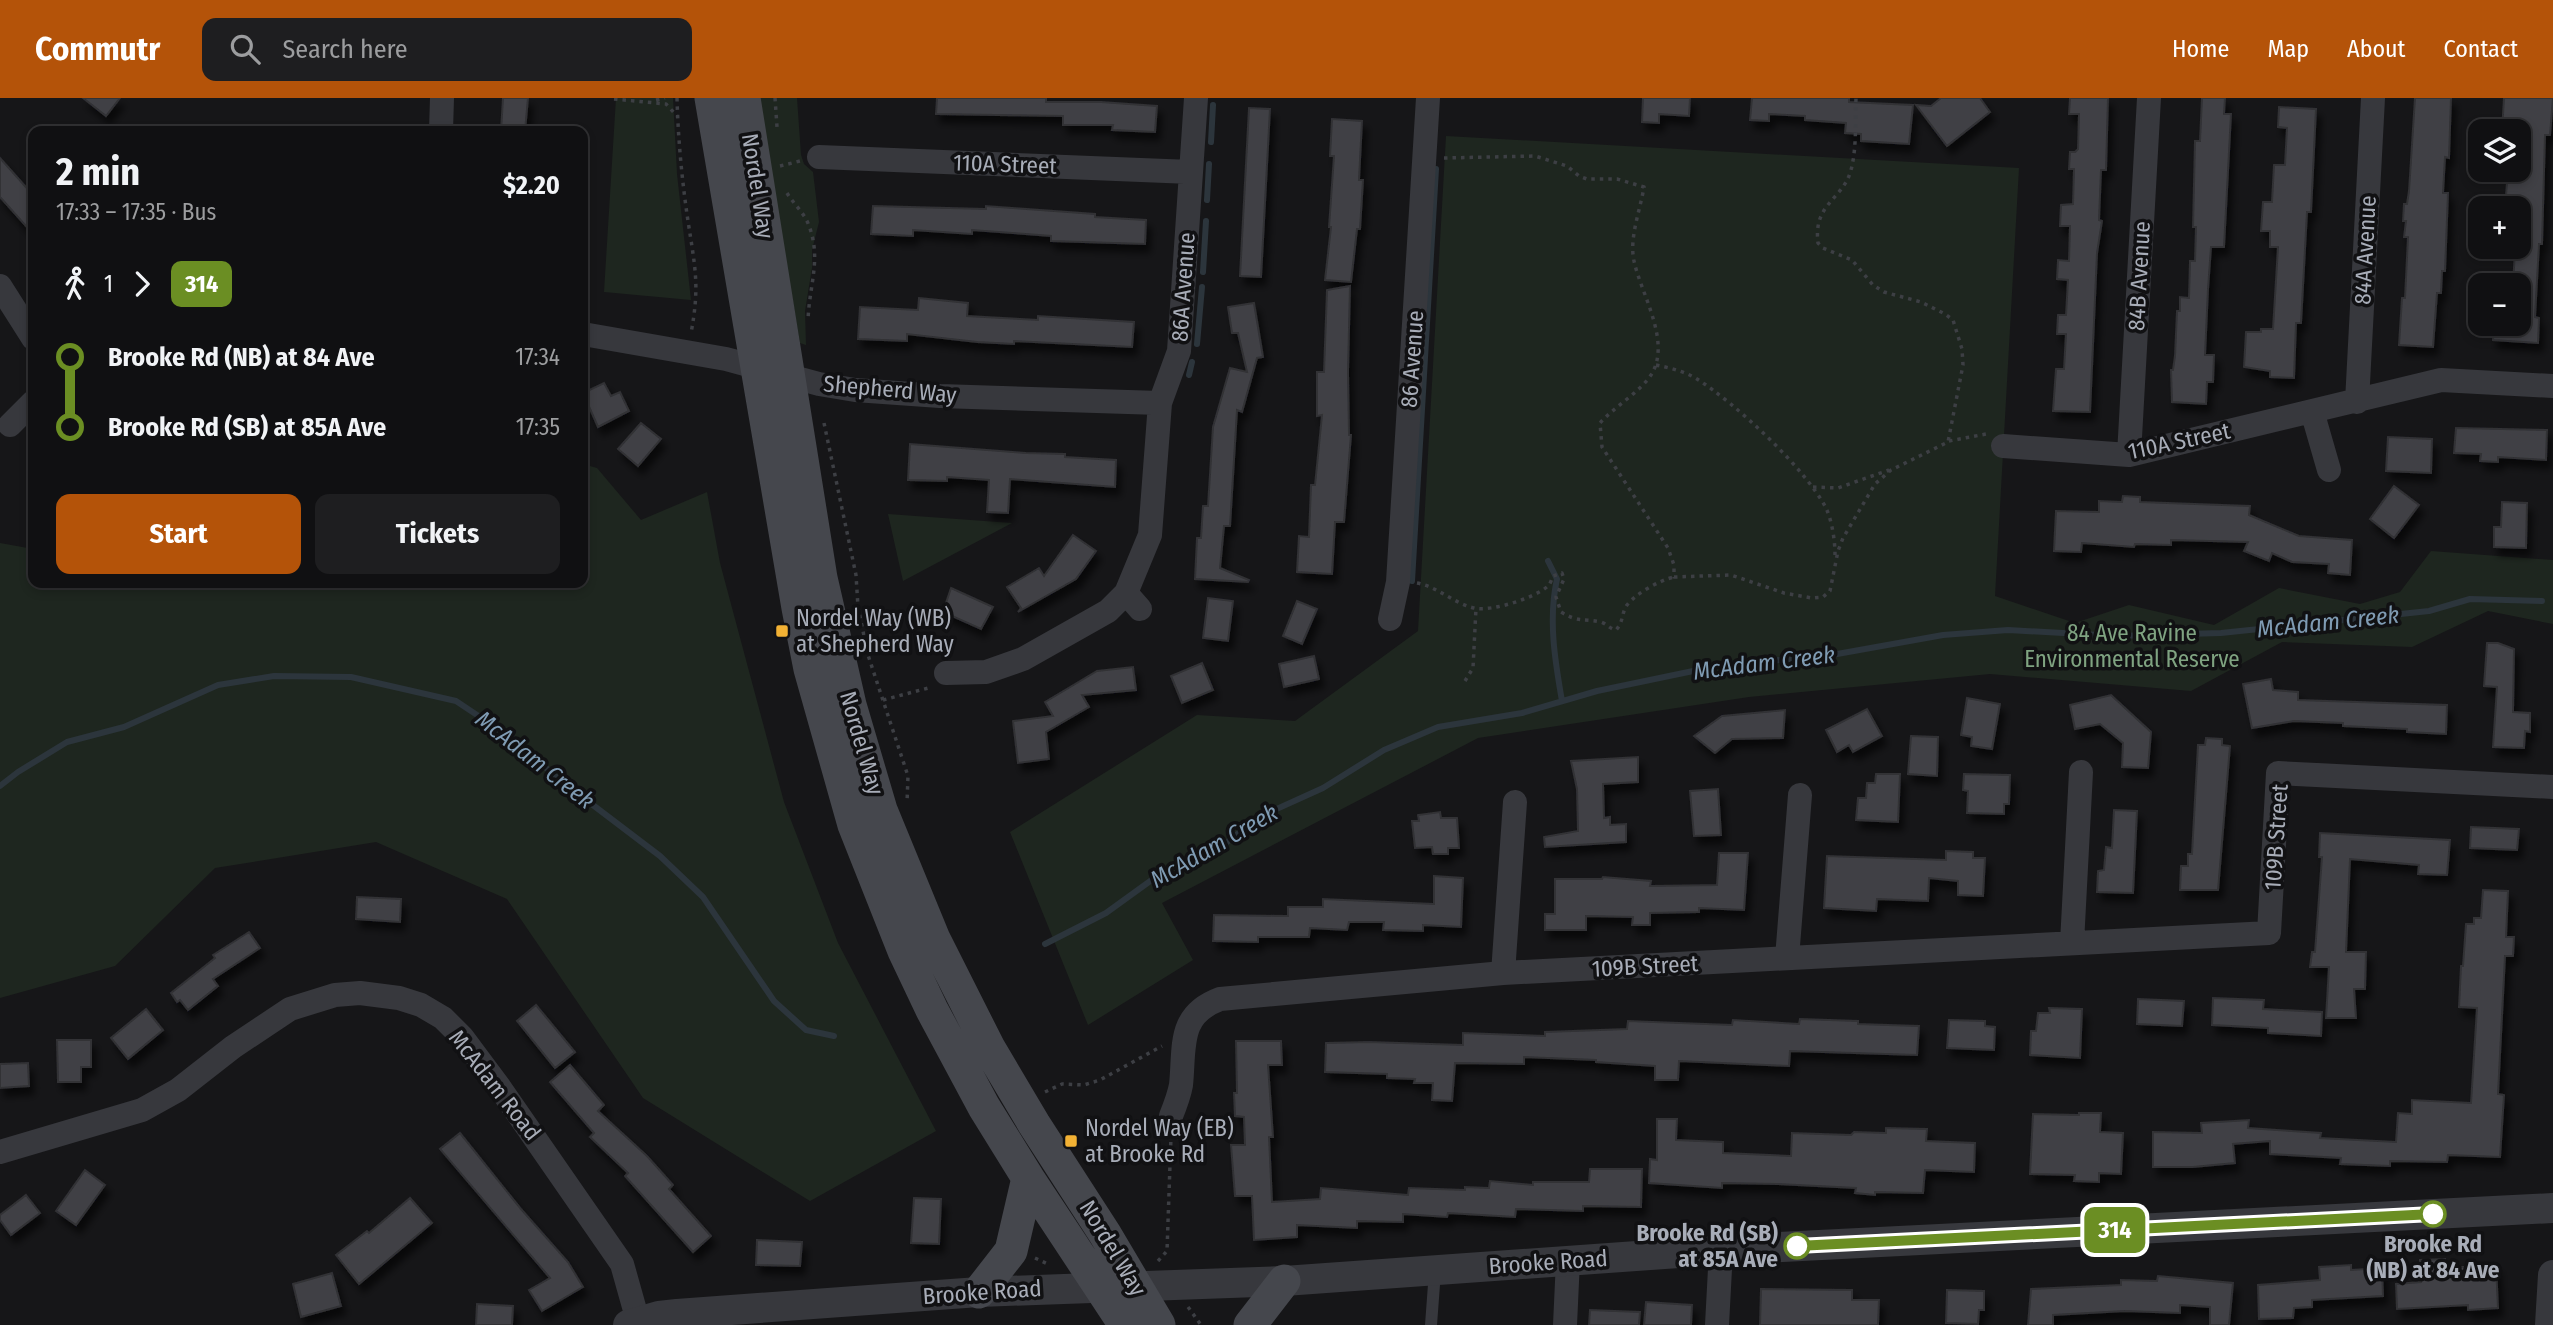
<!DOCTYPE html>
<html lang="en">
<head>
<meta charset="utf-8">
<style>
  :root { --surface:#101012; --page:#1e1e20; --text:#f1f3f6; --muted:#9c9d9f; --line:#303032; --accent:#b45309 }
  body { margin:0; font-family:"Fira Sans Condensed",sans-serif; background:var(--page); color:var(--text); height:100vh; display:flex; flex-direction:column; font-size:26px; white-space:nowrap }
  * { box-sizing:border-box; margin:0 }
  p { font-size:23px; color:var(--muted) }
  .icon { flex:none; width:38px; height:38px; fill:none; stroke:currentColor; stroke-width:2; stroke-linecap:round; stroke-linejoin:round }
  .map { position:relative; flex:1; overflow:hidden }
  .side { position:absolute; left:28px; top:28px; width:560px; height:462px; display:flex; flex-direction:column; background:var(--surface); border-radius:14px; box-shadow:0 4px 10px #0003,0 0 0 2px var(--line) }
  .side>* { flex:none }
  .badge { padding:0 14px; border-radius:10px; font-size:24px; line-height:46px }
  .buttons { position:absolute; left:2468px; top:21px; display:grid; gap:14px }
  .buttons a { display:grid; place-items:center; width:63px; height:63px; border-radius:14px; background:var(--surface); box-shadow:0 4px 10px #0003,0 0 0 2px var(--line); font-size:35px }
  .map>.badge { position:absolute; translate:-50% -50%; box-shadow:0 0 0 4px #fff }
  .legs { display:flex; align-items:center; gap:10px; height:77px; padding:0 28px; font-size:23px }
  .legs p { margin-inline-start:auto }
  .summary { display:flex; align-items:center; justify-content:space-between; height:119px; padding:0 28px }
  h1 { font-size:38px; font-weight:700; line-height:52px }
  .button { display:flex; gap:14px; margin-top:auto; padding:14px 28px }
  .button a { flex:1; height:80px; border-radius:14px; background:var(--accent); color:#fff; font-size:28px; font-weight:700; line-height:80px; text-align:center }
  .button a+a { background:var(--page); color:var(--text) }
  ul { padding:0 28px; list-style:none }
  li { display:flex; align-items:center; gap:24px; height:70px; font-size:26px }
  li i { display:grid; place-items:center; width:10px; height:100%; margin:0 9px; background:currentColor }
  li i::after { content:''; width:18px; height:18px; margin:-9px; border:5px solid; border-radius:50%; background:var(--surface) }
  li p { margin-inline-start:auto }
  li:first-child i { background:linear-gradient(#0000 50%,currentColor 0) }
  li:last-child i { background:linear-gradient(currentColor 50%,#0000 0) }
  header { display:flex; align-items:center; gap:42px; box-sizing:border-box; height:98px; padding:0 35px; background:var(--accent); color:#fff }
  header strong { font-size:33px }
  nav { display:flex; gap:38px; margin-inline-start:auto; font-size:24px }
  .search { width:490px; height:63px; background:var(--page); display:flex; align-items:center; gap:18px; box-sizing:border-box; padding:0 24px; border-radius:14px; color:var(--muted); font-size:26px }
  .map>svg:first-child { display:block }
  .green { fill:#1e261f }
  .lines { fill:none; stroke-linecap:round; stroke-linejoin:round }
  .stream { stroke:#2c353c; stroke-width:6 }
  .building { fill:#404145; stroke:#303034; stroke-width:2; filter:url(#shadow) }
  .path { stroke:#3d3f44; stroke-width:3.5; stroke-dasharray:3.5 5; stroke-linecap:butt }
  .service { stroke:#37383d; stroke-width:12 }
  .minor { stroke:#37383d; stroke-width:24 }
  .tertiary { stroke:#37383d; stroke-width:30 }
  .secondary { stroke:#45474d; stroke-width:33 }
  .line-1-casing { stroke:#fff; stroke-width:16 }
  .line-1 { stroke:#6b8e23; stroke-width:10 }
  .poi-dot { fill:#f2b134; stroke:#111113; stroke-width:2.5 }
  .stop-1-dot { fill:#fff; stroke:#6b8e23; stroke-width:3.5 }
  .labels { text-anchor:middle; stroke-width:7; stroke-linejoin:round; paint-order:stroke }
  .street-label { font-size:23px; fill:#a8adb8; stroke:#111113 }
  .poi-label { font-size:23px; fill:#a8adb8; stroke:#111113; text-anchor:start }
  .park-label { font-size:23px; fill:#7fa381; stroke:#111113 }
  .stop-label { font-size:23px; font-weight:bold; fill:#a8adb8; stroke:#111113; text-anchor:end }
  .water-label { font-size:24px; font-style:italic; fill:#7f9bb3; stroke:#111113 }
</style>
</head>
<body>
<header>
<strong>Commutr</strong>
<div class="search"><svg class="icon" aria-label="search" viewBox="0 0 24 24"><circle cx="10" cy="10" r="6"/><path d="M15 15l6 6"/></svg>Search here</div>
<nav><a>Home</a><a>Map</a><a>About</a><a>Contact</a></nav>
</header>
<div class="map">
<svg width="2553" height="1227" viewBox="0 0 2553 1227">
  <defs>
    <filter id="shadow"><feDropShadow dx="4.5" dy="8" stdDeviation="3.5" flood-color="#0009"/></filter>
  </defs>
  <rect width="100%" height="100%" fill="#161618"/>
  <!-- green -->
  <path class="green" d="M616,0H673L677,76L691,202L604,194Z
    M758,0H797L801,57L804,66L813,74L819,124L812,152V170L805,213L806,247L800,245Z
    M1446,38L2019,70L1995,498L2075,525L2129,507L2214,527L2279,490L2360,506L2400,494L2431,453L2553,462V526L2488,513L2412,549L2282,544L2191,593L1990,576L1749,599L1478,640L1162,805L1193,862L1088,927L1010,734L1197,617L1295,623L1418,533Z
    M583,366L597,370L641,422L707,394L720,465L784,704L838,845L936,1033L810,1103L643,1000L507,801L376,744L215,770L115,868L0,900V445L33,451V485H583Z
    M888,416L1012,425L903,483Z"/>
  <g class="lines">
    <!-- stream -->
    <path class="stream" d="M1211,44L1213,7
      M1207,102L1209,66
      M1203,174L1206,123
      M1197,246L1202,189
      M1189,277L1192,264
      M1548,463L1557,481C1548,521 1555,563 1562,603
      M1412,483L1436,71
      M0,688L18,674L67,644L124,629L218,587L274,578L351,579L456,603L519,645L556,679L660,758L703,799L774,903L806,932L834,938
      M1045,846L1106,815L1171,768L1226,745L1259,719L1323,690L1384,652L1438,629L1522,615L1597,593L1722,567L1826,558L1943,537L2008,532L2117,538L2221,535L2429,513L2470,501L2542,503"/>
  </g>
  <!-- building -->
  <path class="building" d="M83,0H120L106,18Z
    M503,0H528L525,33H501Z
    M937,0H1046V4H1101L1157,8L1155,34L1112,32L1113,27H1063V18L936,16Z
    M1643,0H1690L1689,18L1659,16V25L1642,24Z
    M1752,0H1849V4L1913,7L1909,46L1861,43V36L1845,35L1846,25L1805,22V18L1769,16V23L1750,22Z
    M1941,0H1980L1990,14L1947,48L1916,7L1931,8Z
    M2070,0H2108L2106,72H2101L2099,122L2102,123L2097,155L2090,314L2053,313L2056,271H2064L2066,236H2057L2058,217H2066L2068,182L2057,181L2058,162L2069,163L2070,128H2060L2061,107L2073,106L2074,71H2069L2070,54H2075L2078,51L2079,16H2069Z
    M2202,0H2225L2224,16H2231L2224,149H2211L2208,191L2205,257H2214L2213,284H2207L2206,306L2172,304L2171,272H2173L2175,258L2177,213H2180V199L2189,200L2190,163H2195L2196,129H2193L2195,43H2200Z
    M2415,0H2451L2449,60L2445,59L2443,95H2448L2445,173H2442L2441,195H2437L2433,249L2399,247L2402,200H2405L2408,139H2404L2406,123H2403L2404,106H2407L2409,93Z
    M2504,0H2553L2550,37H2545L2542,146H2539L2535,219L2539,220L2538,245L2493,242L2494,226H2518V187H2513L2515,152H2518V110H2505L2508,72H2518V33H2502Z
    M2279,9L2316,11L2311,114H2307L2301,225H2296L2294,280L2270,279V273L2244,269L2246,234H2261V231H2273L2278,149H2270V133H2261L2263,104H2272L2274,67H2285L2287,30L2278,29Z
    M1249,10L1270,11L1261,179L1240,178Z
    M1332,21L1362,23L1359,82H1363L1360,131H1357L1351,184L1325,182L1331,129H1329L1334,58H1330Z
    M0,60L33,97V136L0,99Z
    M873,108L986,111V108L1095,116V119L1146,122L1145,146L1051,143V138L972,132V136L913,132V138L871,136Z
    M1350,188L1348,274L1349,337H1351L1344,424H1335L1332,476L1297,474L1299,438L1309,439L1311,387H1315L1322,317L1317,318V274H1324L1327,192Z
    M919,200L968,205L967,218L1038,222V218L1134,224L1132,249L1014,243V246L977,244L907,236V243L858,241L860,209L918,212Z
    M1254,205L1263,259L1257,260L1242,314L1237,312L1230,428H1224L1220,470L1249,482L1248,484L1195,481L1197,440H1201L1203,408H1208L1213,329L1230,270L1247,274L1238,235H1232L1228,209Z
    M604,285L611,298L620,294L629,313L598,329L583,295Z
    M641,325L661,341L638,368L618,351Z
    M2456,330L2547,332L2546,362L2498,359V364L2480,363L2481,356L2454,355Z
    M2388,339L2432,341L2431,375L2386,373Z
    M910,346L1026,355L1065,356V359L1116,362L1115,389L1010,381L1008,415L987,414L989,382L947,379V383L908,382Z
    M2394,388L2419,407L2394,440L2370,421Z
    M2123,398L2140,399V404L2250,408L2249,417L2299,438L2352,442L2350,477L2328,475L2329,466L2292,464L2272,455L2269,463L2244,453L2248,444L2171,442V447L2135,446L2134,449L2082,445L2081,454L2054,453L2056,413L2099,414V403L2122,404Z
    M2502,404L2527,405L2526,450L2494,449V429H2501Z
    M1073,437L1096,453L1076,481L1018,514L1021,510L1007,489L1039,470L1044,478Z
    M951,490L993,509L981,531L943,514Z
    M1208,500L1233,503L1228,543L1203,540Z
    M1297,503L1317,511L1302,546L1283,538Z
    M2487,545H2498L2514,551L2513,614L2530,615V634L2525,633L2524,650L2493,649L2497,589L2484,588Z
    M1314,558L1319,581L1284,589L1279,566Z
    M1202,565L1213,592L1182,605L1171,578Z
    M1133,569L1136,592L1082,597L1089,609L1046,634L1049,661L1018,665L1013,623L1053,618L1045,604L1097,573Z
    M2271,581L2273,592L2298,594V602L2447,607L2446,636L2407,634V631L2343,628V625L2294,623L2252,630L2243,586Z
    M2111,597L2151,634L2148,670L2122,669L2123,645L2100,626L2075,631L2070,607Z
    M1967,600L2000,606L1992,651L1971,648L1972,639L1961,637Z
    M1867,611L1882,638L1853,654L1849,647L1837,654L1826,632Z
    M1785,612L1783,640L1732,641L1715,655L1694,638L1722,618Z
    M1911,638L1938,639L1937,678L1908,676Z
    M2206,640L2222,641V647L2230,648L2218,792H2180L2181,768H2188V756H2192L2198,647H2205Z
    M1638,659V684L1603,686L1604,720L1610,719V727L1626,726V744L1545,749L1544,739L1578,733L1577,691L1571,663Z
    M1876,676H1900L1898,724L1856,722L1858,700H1866L1867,685H1875Z
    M1964,676L2010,677L2009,706H2004V716L1967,715L1968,693L1963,692Z
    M1718,691L1721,737L1694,738L1690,693Z
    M2114,712L2137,713L2133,795L2097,794L2098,773L2104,772L2106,749L2112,750Z
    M1440,714L1441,720H1457L1459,750H1448V756H1433L1432,749L1415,750L1412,723H1419L1418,717Z
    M2471,729L2519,731L2517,752L2470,750Z
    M2320,735L2450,742L2447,777L2418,776L2419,767L2350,761L2346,854H2366L2365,891H2354L2356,920H2326L2329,869H2310L2312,854H2315L2322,759H2319Z
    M1946,753L1973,754V760H1985L1983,798L1958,797V783L1929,780L1928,803L1877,801L1876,813L1824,810L1827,758L1946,762Z
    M1719,755H1748L1744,812L1699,810V814L1650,815V827H1632L1633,819L1586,818V832H1545V816H1555V781H1602L1603,779L1651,783L1650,788L1717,787Z
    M1434,778L1463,780L1461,829L1423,827V833L1383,832L1384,824H1349L1347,832L1310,830L1309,839H1258V844L1213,843L1214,817L1288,818V809H1323V801L1434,806Z
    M2483,792L2508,793L2506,839H2514L2513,858H2505L2498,996L2504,997L2500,1059L2448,1057L2447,1064L2390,1063V1068L2340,1066L2341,1060L2270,1056V1043L2233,1046L2235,1065L2193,1069H2153V1034L2202,1035L2201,1025L2249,1022L2248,1030L2321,1035L2320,1040L2396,1044L2398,1015L2412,1016V1002L2471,1005L2477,910L2459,909L2461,868H2463L2466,826H2474V820H2481Z
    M357,799L401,801L400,824L356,821Z
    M249,834L260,850L213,881L218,888L188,912L180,902L177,904L171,895L215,860L213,857Z
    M2213,900L2264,902L2263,911L2322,914L2321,938L2268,935V930L2212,927Z
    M2138,901L2184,903L2182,928L2137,926Z
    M536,907L575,954L555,970L517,923Z
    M2049,910L2082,911L2080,960L2030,957L2031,933H2036L2038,915H2050Z
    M146,911L163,932L128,961L111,940Z
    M1800,921L1858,923V926L1919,928L1917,957L1790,953L1789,968L1679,963L1678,982H1655V968L1596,964V962L1524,959V966L1455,965L1452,1003L1432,1002L1433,985H1414L1415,981L1387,980V976L1325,974L1326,945L1369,944L1463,947V935L1545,938V934L1627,931L1628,923L1732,927L1733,922L1799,926Z
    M1949,922L1985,923V928L1995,929L1994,952L1947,950Z
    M57,942H91V969H81V984H58Z
    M1236,943H1281L1282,967H1268L1273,1039H1269L1272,1104L1320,1101L1321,1090L1408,1097L1409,1090L1465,1092V1089L1489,1090L1490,1083L1533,1087V1084H1589L1590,1071H1642L1641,1109L1583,1108V1113L1516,1111L1515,1119L1448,1115L1447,1119L1403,1116V1124L1357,1123V1130L1297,1127V1139L1254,1142L1252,1098H1235L1231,1047H1245L1244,1019L1235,1018L1234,995H1237Z
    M28,965L29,988L0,990V966Z
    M570,967L604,1007L598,1013L647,1058L673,1087L669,1091L711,1138L693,1154L625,1078L628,1075L590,1039L594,1035L550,984Z
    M2079,1015H2101L2100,1034L2123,1035L2121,1076L2099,1075V1084L2074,1083L2075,1077L2030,1076L2033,1016L2079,1017Z
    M1657,1021H1677L1676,1042L1723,1044V1055L1791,1058L1792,1035L1851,1037L1854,1034L1886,1035V1030L1927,1031L1926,1043L1975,1045L1974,1074L1925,1072L1923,1095L1875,1094V1097L1855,1095L1856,1090L1777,1086L1722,1085V1090L1649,1085L1650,1061L1657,1062Z
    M460,1035L521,1111L568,1164L583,1189L542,1213L529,1192L550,1180L440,1051Z
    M85,1072L105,1087L76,1127L56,1113Z
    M26,1097L40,1115L11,1137L0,1122V1117Z
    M410,1100L432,1125L359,1186L336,1157L367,1133L369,1135Z
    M914,1100L941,1101L939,1146L911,1145Z
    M757,1142L802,1144L800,1168L756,1167Z
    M2445,1161V1170L2496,1167L2498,1210L2468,1212V1207L2397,1211L2396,1186L2421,1184L2420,1162Z
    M2351,1167V1172L2382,1170L2383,1198L2312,1202V1209L2294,1210L2293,1220L2259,1221L2258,1187L2320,1182L2319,1169Z
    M332,1175L341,1208L301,1219L293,1186Z
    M2158,1178L2233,1185L2229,1227H2210V1209L2180,1207V1215L2125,1213L2053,1217V1227H2028L2031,1191L2121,1187V1182L2157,1183Z
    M1761,1191L1852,1192V1202H1879L1878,1227H1760Z
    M1947,1192L1984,1193V1212H1979L1978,1226L1946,1225Z
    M1646,1204L1692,1207L1691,1227H1644Z
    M477,1206L513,1208L512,1227H476Z
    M1590,1212L1640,1214L1639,1227H1589Z"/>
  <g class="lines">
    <!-- path -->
    <path class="path" d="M677,0C678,40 682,83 688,123C695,169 700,188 691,235
      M775,0L777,29
      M614,1L666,6L677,18
      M656,2L665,0
      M1444,60L1535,58L1567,68L1579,78L1587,81H1617L1644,89C1640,113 1629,140 1634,163C1641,196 1672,244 1651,277C1640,294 1614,309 1600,325L1602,349L1668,450L1674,467V479L1731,477L1784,495L1812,500L1823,499L1830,493L1838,453L1843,440L1875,386L1891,372L1948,344L1963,267L1962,251L1953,222L1945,216L1921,204L1884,194L1873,187L1852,162L1823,150L1818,145C1813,105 1843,102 1851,72C1857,49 1855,23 1856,0
      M780,68L800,63
      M787,95C793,105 802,113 807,123C823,159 809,186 808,223
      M1656,267C1670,270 1684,273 1697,281C1735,305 1805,370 1826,410C1832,423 1835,442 1835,457
      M824,325L856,477L858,509L868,557L908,678L907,705
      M1949,343L1986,336
      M1813,389L1838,390L1889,372
      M1417,485C1438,489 1453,505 1474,510C1491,514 1535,500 1548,488C1550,487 1552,480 1553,478L1562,475L1564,481L1556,499L1561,514C1579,525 1583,520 1601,524C1607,526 1610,531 1616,532C1624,523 1621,516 1627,507C1635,496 1660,482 1674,479
      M1465,583L1473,570L1476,510
      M883,602L932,589
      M1045,994L1062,986L1084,987L1100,982L1162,948
      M1035,1160L1050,1167
      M1158,1163L1167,1153L1171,1038
      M1188,1209L1201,1227"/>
    <!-- service -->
    <path class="service" d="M1431,1227L1435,1173"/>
    <!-- minor -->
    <path class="minor" d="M441,33L442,0
      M819,59L1191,74
      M0,188L33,240
      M583,236L726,261L819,286L855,292L940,298L1160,305
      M2357,304L2373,0
      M2312,313L2329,372
      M10,327L33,304
      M2003,348L2129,357L2441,282L2553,288
      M2129,357L2149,0
      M1126,495L1140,511
      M1390,521L1398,484L1428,0
      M946,575L986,574L1023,561L1108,513L1126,495L1150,437L1160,305L1179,253L1196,0
      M2072,845L2081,674
      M1787,860L1800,697
      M1503,875L1515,704
      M1171,1018C1175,1008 1179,998 1181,987C1185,949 1177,917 1220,901L1503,875L2269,835L2278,675L2553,689
      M0,1054L142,1012L178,992L233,949L290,911L335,897L360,895L399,900L421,907L443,920L462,939L500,990L622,1166L638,1223
      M1565,1227L1568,1162
      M1717,1227L1721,1152"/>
    <!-- tertiary -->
    <path class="tertiary" d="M628,1227L659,1218L677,1216L979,1194L1284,1183L1721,1152L2553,1110
      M2550,1227L2553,1177"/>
    <!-- secondary -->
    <path class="secondary" d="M711,0L798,510L810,571L854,727L904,853L932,912L984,1009L1028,1080L1125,1227
      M744,0L821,480L850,607L881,712L934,841L989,950L1034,1026L1105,1136L1159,1227
      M979,1194L1011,1153L1028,1080
      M1250,1227L1284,1183"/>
  </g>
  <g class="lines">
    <defs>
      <path id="line-1" d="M1797,1148L2433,1116"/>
    </defs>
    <!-- line-1 casing -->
    <use href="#line-1" class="line-1-casing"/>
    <!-- line-1 -->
    <use href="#line-1" class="line-1"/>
  </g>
  <!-- markers -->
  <g class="poi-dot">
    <rect x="775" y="526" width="14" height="14" rx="3.5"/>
    <rect x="1064" y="1036" width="14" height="14" rx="3.5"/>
  </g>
  <g class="stop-1-dot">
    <circle cx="2433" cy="1116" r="12"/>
    <circle cx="1797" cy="1148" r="12"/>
  </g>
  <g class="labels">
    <!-- street labels -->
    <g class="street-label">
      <text transform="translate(1005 66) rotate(2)" y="8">110A Street</text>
      <text transform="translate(758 88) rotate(81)" y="8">Nordel Way</text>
      <text transform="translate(2365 152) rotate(-87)" y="8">84A Avenue</text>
      <text transform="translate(2139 178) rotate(-87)" y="8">84B Avenue</text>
      <text transform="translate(1183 189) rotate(-86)" y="8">86A Avenue</text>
      <text transform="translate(1412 261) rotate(-86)" y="8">86 Avenue</text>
      <text transform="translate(890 291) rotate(5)" y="8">Shepherd Way</text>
      <text transform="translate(2179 343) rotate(-12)" y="8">110A Street</text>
      <text transform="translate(862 645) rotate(74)" y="8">Nordel Way</text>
      <text transform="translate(2276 739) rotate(-86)" y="8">109B Street</text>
      <text transform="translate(1645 868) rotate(-3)" y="8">109B Street</text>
      <text transform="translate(495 987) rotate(52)" y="8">McAdam Road</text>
      <text transform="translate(1113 1150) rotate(59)" y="8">Nordel Way</text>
      <text transform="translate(1548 1164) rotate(-4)" y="8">Brooke Road</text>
      <text transform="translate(982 1194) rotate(-4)" y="8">Brooke Road</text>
    </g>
    <!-- poi labels -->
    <g class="poi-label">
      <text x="796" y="528">Nordel Way (WB)<tspan x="796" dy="26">at Shepherd Way</tspan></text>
      <text x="1085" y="1038">Nordel Way (EB)<tspan x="1085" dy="26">at Brooke Rd</tspan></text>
    </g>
    <!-- park labels -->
    <g class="park-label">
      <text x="2132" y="543">84 Ave Ravine<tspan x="2132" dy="26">Environmental Reserve</tspan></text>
    </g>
    <!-- stop labels -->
    <g class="stop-label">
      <text x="1778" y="1143">Brooke Rd (SB)<tspan x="1778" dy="26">at 85A Ave</tspan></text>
      <text x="2433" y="1154" text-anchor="middle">Brooke Rd<tspan x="2433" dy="26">(NB) at 84 Ave</tspan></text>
    </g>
    <!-- water labels -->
    <g class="water-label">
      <text transform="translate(2328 524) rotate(-6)" y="8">McAdam Creek</text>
      <text transform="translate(1764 565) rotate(-7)" y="8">McAdam Creek</text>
      <text transform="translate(535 662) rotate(38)" y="8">McAdam Creek</text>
      <text transform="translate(1214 748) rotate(-30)" y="8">McAdam Creek</text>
    </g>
  </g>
</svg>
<div class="buttons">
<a><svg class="icon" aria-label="layers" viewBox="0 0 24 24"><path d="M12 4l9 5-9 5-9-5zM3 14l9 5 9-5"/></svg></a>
<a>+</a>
<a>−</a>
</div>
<b class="badge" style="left:2115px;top:1132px;background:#6b8e23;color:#fff">314</b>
<section class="side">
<div class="summary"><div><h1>2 min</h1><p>17:33 – 17:35 · Bus</p></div><b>$2.20</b></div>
<div class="legs"><svg class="icon" aria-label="walk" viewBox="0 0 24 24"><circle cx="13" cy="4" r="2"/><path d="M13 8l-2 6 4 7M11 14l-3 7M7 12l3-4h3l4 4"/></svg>1<svg class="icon" aria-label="forward" viewBox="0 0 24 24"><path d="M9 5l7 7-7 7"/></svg><b class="badge" style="background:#6b8e23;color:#fff">314</b></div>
<ul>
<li><i style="color:#6b8e23"></i><b>Brooke Rd (NB) at 84 Ave</b><p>17:34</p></li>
<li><i style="color:#6b8e23"></i><b>Brooke Rd (SB) at 85A Ave</b><p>17:35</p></li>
</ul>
<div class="button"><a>Start</a><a>Tickets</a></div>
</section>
</div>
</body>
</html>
